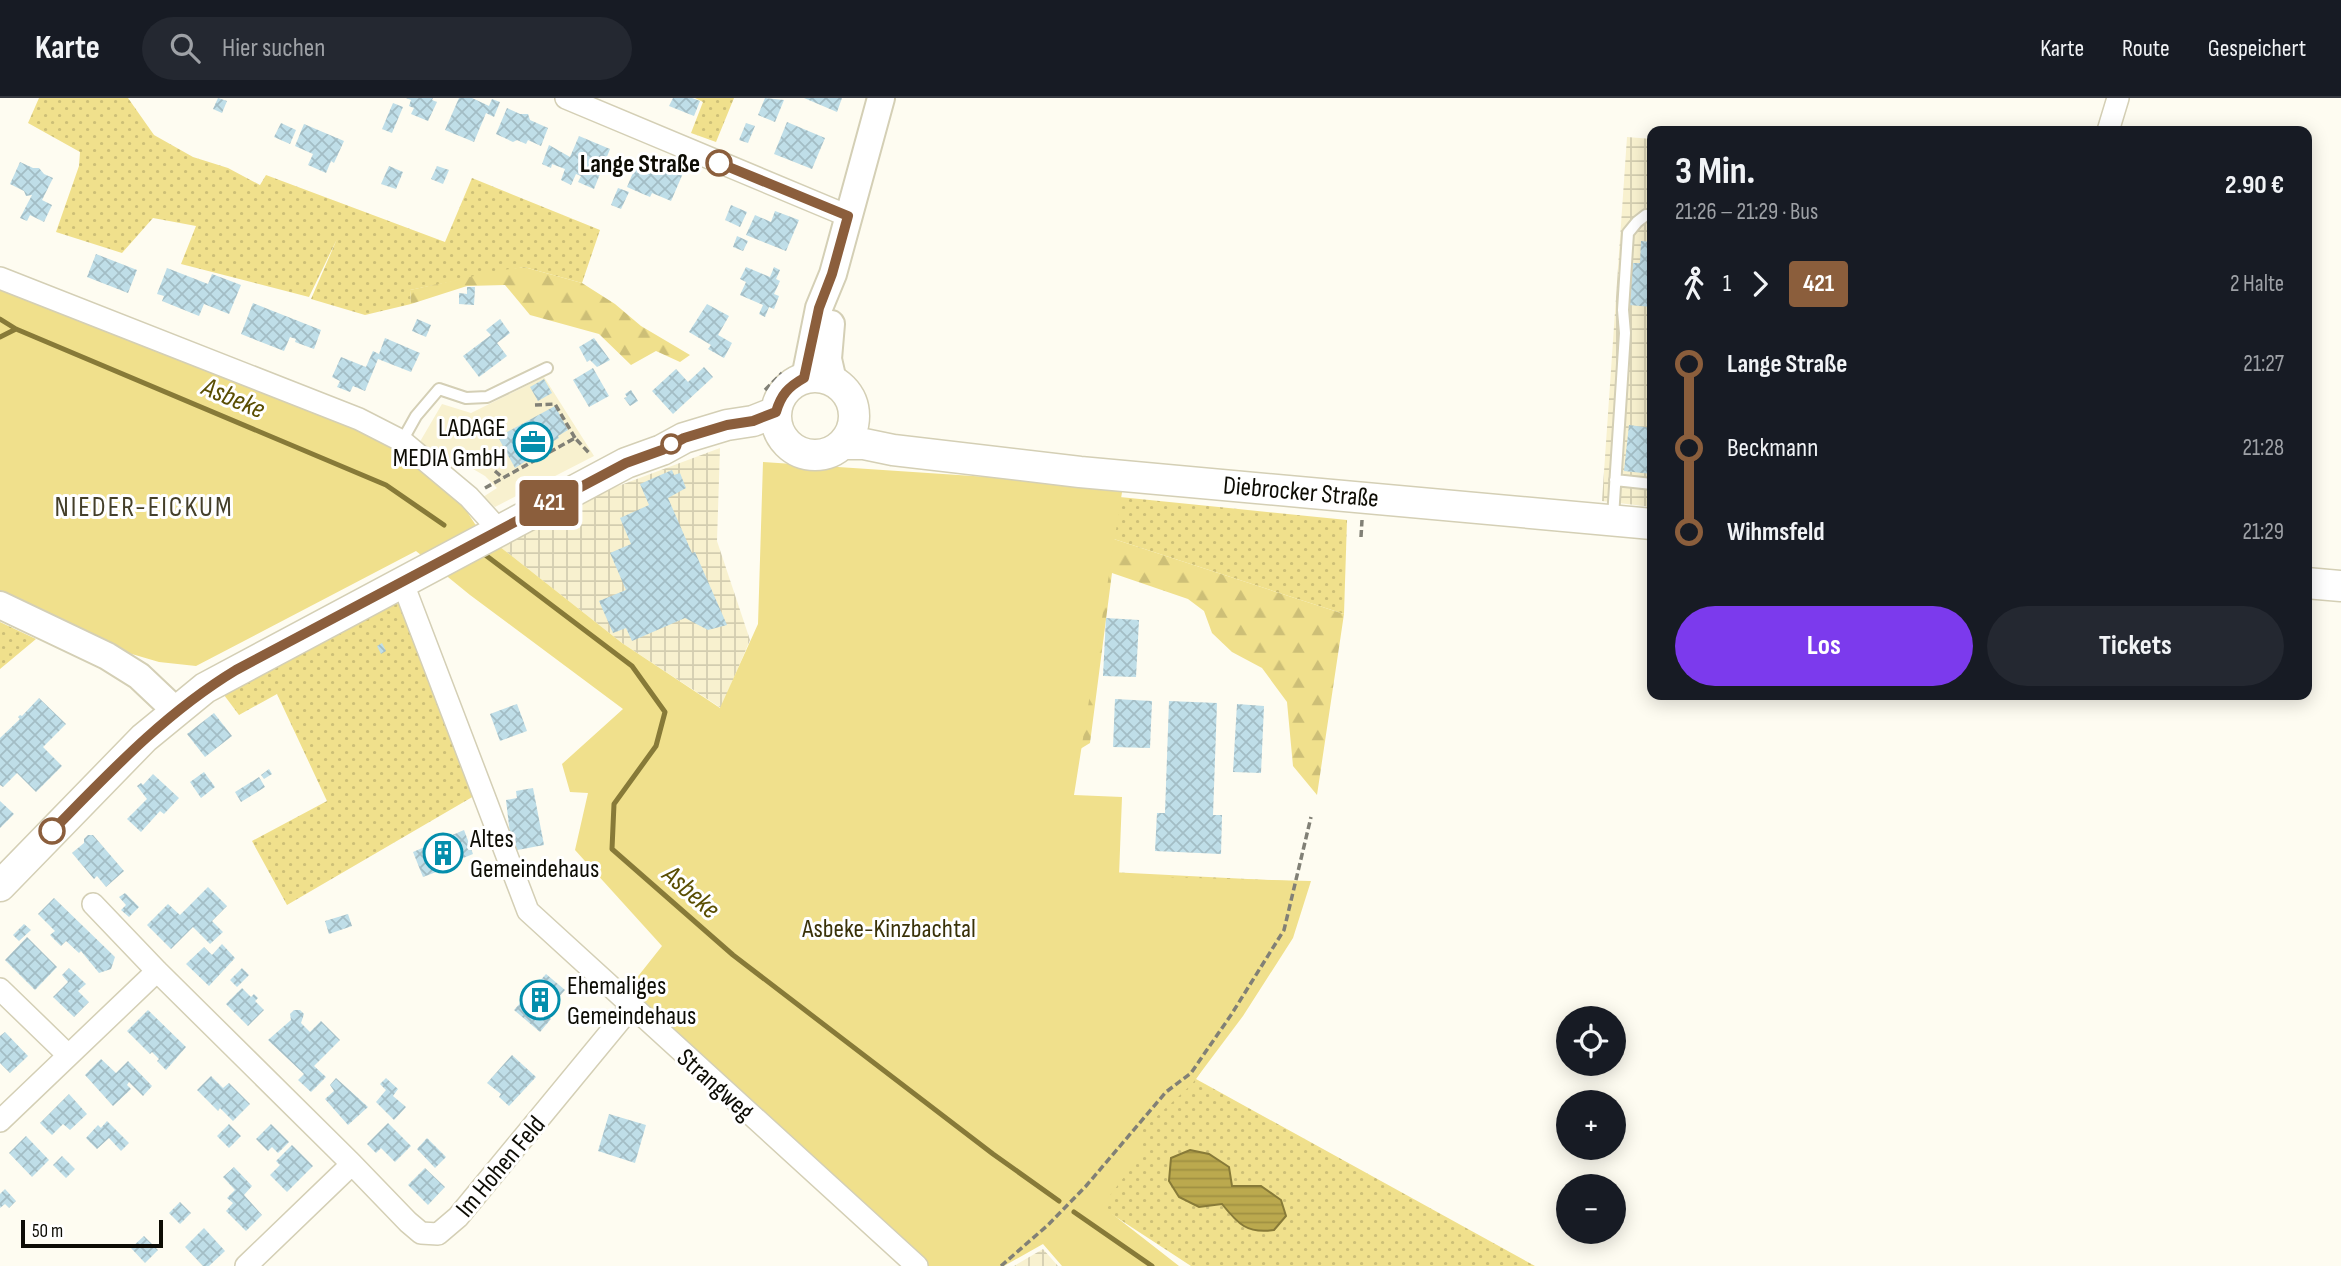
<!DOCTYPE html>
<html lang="de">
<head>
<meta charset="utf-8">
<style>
  :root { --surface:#171b24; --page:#242831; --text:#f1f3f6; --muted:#9ea1a6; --line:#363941; --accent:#7c3aed }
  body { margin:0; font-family:"Sofia Sans Condensed",sans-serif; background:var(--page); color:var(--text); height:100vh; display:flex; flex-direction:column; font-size:26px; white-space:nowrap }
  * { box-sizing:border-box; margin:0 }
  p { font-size:23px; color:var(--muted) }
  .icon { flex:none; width:38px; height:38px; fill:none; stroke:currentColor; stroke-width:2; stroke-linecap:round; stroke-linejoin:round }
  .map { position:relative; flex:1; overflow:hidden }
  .side { position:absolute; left:1647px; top:28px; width:665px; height:574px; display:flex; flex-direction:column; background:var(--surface); border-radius:14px; box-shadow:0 4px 18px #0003 }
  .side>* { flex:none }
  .badge { padding:0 14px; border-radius:5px; font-size:24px; line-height:46px }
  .fabs { position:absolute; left:1556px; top:908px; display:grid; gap:14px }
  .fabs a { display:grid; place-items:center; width:70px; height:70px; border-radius:50%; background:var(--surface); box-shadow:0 4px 18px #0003; font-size:35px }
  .scale { position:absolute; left:21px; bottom:18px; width:142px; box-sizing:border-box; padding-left:7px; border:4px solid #0d0c04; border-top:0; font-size:19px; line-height:24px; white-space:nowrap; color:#0d0c04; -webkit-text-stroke:5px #fff; paint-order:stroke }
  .map>.badge { position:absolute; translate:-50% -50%; box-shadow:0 0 0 4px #fff }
  .legs { display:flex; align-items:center; gap:10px; height:77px; padding:0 28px; font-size:23px }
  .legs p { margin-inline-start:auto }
  .summary { display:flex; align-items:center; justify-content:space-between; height:119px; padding:0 28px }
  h1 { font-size:38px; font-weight:700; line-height:52px }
  .button { display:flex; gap:14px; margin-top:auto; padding:14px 28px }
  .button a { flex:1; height:80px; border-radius:42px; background:var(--accent); color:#fff; font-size:28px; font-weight:700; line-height:80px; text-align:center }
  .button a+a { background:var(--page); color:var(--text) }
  ul { padding:0 28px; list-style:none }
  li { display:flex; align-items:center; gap:24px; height:84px; font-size:26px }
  li i { display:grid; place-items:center; width:10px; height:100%; margin:0 9px; background:currentColor }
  li i::after { content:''; width:18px; height:18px; margin:-9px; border:5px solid; border-radius:50%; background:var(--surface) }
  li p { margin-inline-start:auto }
  li:first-child i { background:linear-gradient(#0000 50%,currentColor 0) }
  li:last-child i { background:linear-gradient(currentColor 50%,#0000 0) }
  header { display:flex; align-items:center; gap:42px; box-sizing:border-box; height:98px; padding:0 35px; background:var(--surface); border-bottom:2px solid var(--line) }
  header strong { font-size:33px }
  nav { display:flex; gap:38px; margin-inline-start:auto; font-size:24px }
  .search { width:490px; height:63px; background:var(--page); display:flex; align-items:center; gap:18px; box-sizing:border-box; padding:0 24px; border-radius:38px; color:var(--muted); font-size:26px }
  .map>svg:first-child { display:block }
  .built { fill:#f8f1cf }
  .industrial { fill:url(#industrial-grid) }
  .grass { fill:url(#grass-dots) }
  .forest { fill:url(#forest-firs) }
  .park { fill:#f0e08c }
  .water { fill:url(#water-rules); stroke:#877a38; stroke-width:2 }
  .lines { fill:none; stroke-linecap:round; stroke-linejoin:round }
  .stream { stroke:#877a38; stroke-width:5 }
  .building { fill:url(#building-cross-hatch) }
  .service-casing { stroke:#d4cfb5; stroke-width:14 }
  .minor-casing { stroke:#d4cfb5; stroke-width:24 }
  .tertiary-casing { stroke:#d4cfb5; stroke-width:30 }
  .secondary-casing { stroke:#d4cfb5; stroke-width:33 }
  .path { stroke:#818076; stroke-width:3.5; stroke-dasharray:7 3.5; stroke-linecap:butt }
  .service { stroke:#fff; stroke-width:10 }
  .minor { stroke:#fff; stroke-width:21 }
  .tertiary { stroke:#fff; stroke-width:26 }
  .secondary { stroke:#fff; stroke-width:30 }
  .line-1-casing { stroke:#fff; stroke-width:16 }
  .line-1 { stroke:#8b5e3c; stroke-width:10 }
  .stop-1-dot { fill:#fff; stroke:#8b5e3c; stroke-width:3.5 }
  .labels { text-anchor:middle; stroke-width:6; stroke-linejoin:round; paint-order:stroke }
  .stop-label { font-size:26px; font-weight:bold; fill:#0d0c04; stroke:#fff; text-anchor:end }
  .poi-label { font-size:26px; fill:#0d0c04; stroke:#fff; text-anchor:start }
  .street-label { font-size:26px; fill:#0d0c04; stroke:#fff }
  .park-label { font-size:26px; fill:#3a3209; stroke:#fff }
  .water-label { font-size:28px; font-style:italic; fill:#5a4e02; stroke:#fff }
  .neighbourhood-label { font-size:28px; letter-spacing:2px; fill:#443f29; stroke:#fff }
</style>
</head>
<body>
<header>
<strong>Karte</strong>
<div class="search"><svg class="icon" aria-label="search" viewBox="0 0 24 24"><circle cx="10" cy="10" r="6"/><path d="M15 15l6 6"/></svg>Hier suchen</div>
<nav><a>Karte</a><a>Route</a><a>Gespeichert</a></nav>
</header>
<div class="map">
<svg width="2341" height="1168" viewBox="0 0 2341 1168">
  <defs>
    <pattern id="industrial-grid" width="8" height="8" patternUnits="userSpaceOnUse" patternTransform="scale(1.75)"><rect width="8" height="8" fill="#f8f1cf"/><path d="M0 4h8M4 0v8" fill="none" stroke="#d3cdb0"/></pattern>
    <pattern id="grass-dots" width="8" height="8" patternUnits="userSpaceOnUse" patternTransform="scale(1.75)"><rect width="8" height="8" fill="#f0e08c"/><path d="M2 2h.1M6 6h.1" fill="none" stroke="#cdbf77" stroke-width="1.8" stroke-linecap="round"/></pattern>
    <pattern id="forest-firs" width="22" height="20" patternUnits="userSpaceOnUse" patternTransform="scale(1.75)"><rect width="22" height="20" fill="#f0e08c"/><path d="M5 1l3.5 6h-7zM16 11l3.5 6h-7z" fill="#cdbf77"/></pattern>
    <pattern id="water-rules" width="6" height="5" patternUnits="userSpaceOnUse" patternTransform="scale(1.75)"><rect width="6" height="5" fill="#bba94e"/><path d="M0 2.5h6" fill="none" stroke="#a09042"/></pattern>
    <pattern id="building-cross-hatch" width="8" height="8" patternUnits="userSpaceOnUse" patternTransform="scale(1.75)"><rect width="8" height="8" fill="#bfdee8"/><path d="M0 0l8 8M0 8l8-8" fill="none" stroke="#a3bdc5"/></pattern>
  </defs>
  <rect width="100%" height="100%" fill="#fefcf1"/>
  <!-- built -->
  <path class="built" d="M544,279L594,358L495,409L483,399L497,390L485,378L468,368L438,358L418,347L442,306L471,315Z"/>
  <!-- industrial -->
  <path class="industrial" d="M1627,39L1652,41V409L1602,403Z
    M720,350L717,443L750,542L721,610L622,545L499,448L602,394Z
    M1043,1151L1058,1168H1014Z"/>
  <!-- grass -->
  <path class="grass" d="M39,0H128L154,37L193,59L228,70L260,87L266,77L445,144L472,80L600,132L582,185L524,169L410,192L411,206L365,217L311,201L337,141L309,199L181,166L196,128L153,120L122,155L56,134L79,68L80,54L28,25Z
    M695,0H734L716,44L691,35L703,4Z
    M913,378L1347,422L1344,516L1083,431L1018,689L1058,745L1071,772L1307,784L1291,837L1196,981L1535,1168H1191L929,997L735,840L713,798L695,751L644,713L683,683L793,747L1149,962L1168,947L1125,898L1135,869L1069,825L1071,772L1001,767L975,771L947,800L801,698Z
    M387,506H399L405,517L474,698L287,807L252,743L327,703L277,596L239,617L224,597L244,583Z
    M0,524L36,541L0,571Z"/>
  <!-- forest -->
  <path class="forest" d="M524,169L582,185L615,206L641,228L690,257L680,264L656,253L631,267L599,236L530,217L505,187L467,188L411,206L410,192L502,172Z
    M1083,431L1344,516L1317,697L1293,668L1287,604L1262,570L1232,554L1212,535L1204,513L1188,501L1112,475L1090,645L1018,689Z"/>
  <!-- park -->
  <path class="park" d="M0,179L432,360L475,426L499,448L622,545L720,610L758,526L763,364L1123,388L1074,697L1122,699L1119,778L1311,783L1293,840L1243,918L1192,986L1143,1031V1054L1102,1108L1179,1168H1062L1043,1146L1004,1168H924L624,896L662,848L575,752L588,695L570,694L562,666L623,611L470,497L416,453L196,568L159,564L125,554L0,496Z"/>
  <!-- water -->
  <path class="water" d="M1190,1052L1209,1056L1229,1069L1232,1088H1261L1281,1102L1286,1118L1274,1132C1247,1136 1238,1126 1222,1106L1199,1109L1179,1099L1169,1083L1171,1060Z"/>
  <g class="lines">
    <!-- stream -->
    <path class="stream" d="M0,221L16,231L386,387L444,427
      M0,239L16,231
      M484,456L632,568L665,614L656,648L614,706L612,751L733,857L993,1056L1059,1103
      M1074,1114L1152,1168"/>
  </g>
  <!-- building -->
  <path class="building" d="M218,0L227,3L222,15L213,11Z
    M406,0H433L432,2L437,4L428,23L411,16L414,10L409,8L411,2Z
    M459,0H472L489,8L492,1L500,4L494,19L486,15L474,44L445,32Z
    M673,0H692L700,3L694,18L669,8Z
    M765,0L784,2L775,24L758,17Z
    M804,0H842L837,14Z
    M393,5L403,9L392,35L382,31Z
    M507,10L520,16H528L530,22L548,30L541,48L528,42L526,46L517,42L513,44L496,36Z
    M787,24L825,40L812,71L774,56Z
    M281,25L296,32L290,46L274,39Z
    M746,25L755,28L748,45L739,42Z
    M304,26L344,43L334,65L331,63L326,75L308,67L313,56L295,48Z
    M579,38L610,51L594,91L578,84L581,78L576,76L571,87L561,82L565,71L552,66L551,70L542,66L549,47L570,59Z
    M20,64L33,70H39L44,76L53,80L42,102L52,107L44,124L30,117L27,123L20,120L32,97L26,98L24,93L10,86Z
    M655,64L662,67L663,64L684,73L671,103L652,95L650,99L627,89L635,70L650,76Z
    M389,68L403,74L396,91L381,86Z
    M437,68L449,72L443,86L431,81Z
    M618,90L629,94L621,111L611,107Z
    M731,107L747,114L740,129L725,122Z
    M775,113L799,122L786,153L746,137L755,117L771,124Z
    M737,138L748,143L743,153L733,149Z
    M1641,143L1652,144V209L1629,207L1633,165H1640Z
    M96,156L137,172L128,195L87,179Z
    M746,169L770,179L774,169L780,172L776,181L780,183L774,196L779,198L774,211L769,209L765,219L759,216L763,207L740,197L746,184L740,181Z
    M167,170L208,186L212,176L241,187L229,216L204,206L199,218L162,203L164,198L157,196Z
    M467,189H475L474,207L459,206V195L467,196Z
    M253,205L321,232L314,251L295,244L296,241L290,239L284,253L241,236Z
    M707,206L729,218L718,237L732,245L724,260L708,251L711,247L689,234Z
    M417,221L431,227L426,239L412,233Z
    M500,221L510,235L497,245L507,258L479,279L463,258L491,237L486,232Z
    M385,240L420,255L411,274L378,261L365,293L353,288L350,294L337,289L340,283L332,279L341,259L366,269L373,253L379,256Z
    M594,240L610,262L597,269L590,262L587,264L579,249Z
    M704,269L713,279L673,316L652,293L676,271L688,284Z
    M593,270L609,298L589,309L573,282Z
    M544,281L552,295L538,303L530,289Z
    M631,292L638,303L630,308L624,300L627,299L625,296Z
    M555,308L568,332L558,338L559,340L524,360L526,363L515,370L498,339Z
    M1629,327L1652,330V376L1624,373Z
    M672,372L674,377L680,375L686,390L668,400L692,455L695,454L727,527L708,532L685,520L632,543L626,530L613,535L599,503L626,492L610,455L631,446L620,420L649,407L640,386Z
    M1106,520L1139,522L1136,579L1103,578Z
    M382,545L386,553L381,556L377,548Z
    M39,600L66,626L43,649L62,668L36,694L17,675L3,689L0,687V640L20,621L18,619L20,617L22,618Z
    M1115,601L1152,603L1150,650L1113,649Z
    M1169,603L1217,605L1213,717H1222L1221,756L1155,753L1157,715H1165Z
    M517,606L527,633L500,643L490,616Z
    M1237,606L1264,608L1261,675L1233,674Z
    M214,615L232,638L205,659L187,636Z
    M269,671L272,676L264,681L261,677Z
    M204,674L215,689L201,700L190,684Z
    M153,676L179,700L164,716L160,713L141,734L127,721L147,701L137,688L141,685L143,687Z
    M259,679L265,689L241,704L235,694Z
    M533,690L544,747L512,753L506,702L517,700L516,693Z
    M0,703L14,716L0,730Z
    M464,732L473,756L451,765L452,768L423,779L413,754Z
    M88,737H93L124,773L106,789L97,778L94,781L72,755L84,745V741Z
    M208,789L227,808L212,823L223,834L210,846L193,829L171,851L147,827L168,806L180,817Z
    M125,795L139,809L129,819L121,812L126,807L119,799Z
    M54,800L115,859L111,871L99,875L81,853L79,855L66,843L61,848L50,837L55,833L38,816Z
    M348,816L352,828L329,836L325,823Z
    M24,826L31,832L19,843L13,837Z
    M27,839L57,869L35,892L5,862Z
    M222,846L235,860L209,888L186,866L204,849L212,857Z
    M69,870L86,886L78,893L89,904L74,919L53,899L68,884L62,877Z
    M242,870L249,877L237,889L230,882Z
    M546,876L565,892L545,915L551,921L540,934L514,912Z
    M242,890L251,899L254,896L258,900L255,903L264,912L248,928L226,906Z
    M148,912L186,949L166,972L157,963L159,961L152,954L150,956L127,933Z
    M294,912H300L304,916L301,925L310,934L321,923L340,942L314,968L326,979L311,994L298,982L304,976L268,942L291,922L290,916Z
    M5,934L28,958L10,975L0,965V938Z
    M512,957L536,979L509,1008L499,999L501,996L487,985Z
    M101,961L116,975L128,963L152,988L143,998L129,984L127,987L131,991L113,1008L85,977Z
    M211,978L223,990L229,985L250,1006L233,1023L220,1010L218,1013L197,992Z
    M336,980L368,1009L348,1027L325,1001L334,993L330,987Z
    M386,980L398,991L393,998L406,1009L394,1022L376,1004L386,992L380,986Z
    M69,996L87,1016L70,1032L63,1026L52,1037L40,1025Z
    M609,1016L646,1027L635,1065L598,1053Z
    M107,1023L129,1045L121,1053L109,1040L97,1051L86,1040L98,1027L101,1030Z
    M388,1025L411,1048L395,1064L381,1050L376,1055L367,1046Z
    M229,1026L241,1038L229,1050L217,1038Z
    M271,1026L289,1044L278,1055L272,1049L268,1053L256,1041Z
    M26,1038L49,1062L32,1079L9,1055Z
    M427,1040L446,1059L435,1070L417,1051Z
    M292,1047L313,1068L287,1094L270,1077L280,1067L276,1063Z
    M62,1058L75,1071L66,1080L53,1067Z
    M234,1069L252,1088L244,1097L262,1117L246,1133L226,1113L233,1105L227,1100L235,1092L223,1079Z
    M425,1070L445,1089L428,1107L408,1087Z
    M5,1091L16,1103L9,1110L5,1106L0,1110V1096Z
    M180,1104L191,1115L180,1126L169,1115Z
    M204,1130L225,1153L209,1168H203L185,1149Z
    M144,1138L158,1152L145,1165L131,1150Z"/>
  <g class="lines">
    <defs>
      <path id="service" d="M402,343L416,318L439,291L466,300L487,299L547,270
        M1615,382L1652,386
        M1613,419L1625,235L1623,212L1628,135L1637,124L1646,117H1652"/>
      <path id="minor" d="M566,0L848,118
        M2108,33L2118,0
        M0,180L359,321L402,343L469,399L499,432
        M402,483L528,813L917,1168
        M93,806L157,873L352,1066L408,1124L421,1135L438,1136L458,1119L631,909
        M0,891L68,957
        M0,1023L157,873
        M246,1168L352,1066"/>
      <path id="tertiary" d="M831,226L828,261L833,283
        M805,280L819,210L833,176L881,0
        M0,507L107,558L139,578L176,613"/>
      <path id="secondary" d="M776 318a39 39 0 1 1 78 0a39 39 0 1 1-78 0Z
        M843,346H864L893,352L1080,374L1652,426
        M2306,485L2341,488
        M0,788L144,640L205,590L626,365L662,352L684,340L727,327L753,323L776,314"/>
    </defs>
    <!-- service casing -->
    <use href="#service" class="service-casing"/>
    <!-- minor casing -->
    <use href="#minor" class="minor-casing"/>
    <!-- tertiary casing -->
    <use href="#tertiary" class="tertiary-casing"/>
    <!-- secondary casing -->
    <use href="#secondary" class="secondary-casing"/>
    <!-- path -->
    <path class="path" d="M765,292L782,275
      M535,307L555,306L575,340
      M495,373L503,380
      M485,390L575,340L590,356
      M1361,439L1362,422
      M1001,1168L1048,1127L1086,1088L1166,994L1191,975L1231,917L1284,832L1311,719"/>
    <!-- service -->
    <use href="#service" class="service"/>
    <!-- minor -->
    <use href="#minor" class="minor"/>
    <!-- tertiary -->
    <use href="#tertiary" class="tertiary"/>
    <!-- secondary -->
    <use href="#secondary" class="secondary"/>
  </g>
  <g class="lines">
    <defs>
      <path id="line-1" d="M52,733C110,674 165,615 236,572L626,365L662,352L684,340L727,327L753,323L776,314C781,297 788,289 804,280L819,210L832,176L848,118L719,65"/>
    </defs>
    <!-- line-1 casing -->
    <use href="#line-1" class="line-1-casing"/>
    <!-- line-1 -->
    <use href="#line-1" class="line-1"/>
  </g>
  <!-- icons -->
  <defs>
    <symbol id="office-ring" viewBox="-11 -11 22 22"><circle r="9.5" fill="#fff" stroke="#048eac" stroke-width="1.5"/><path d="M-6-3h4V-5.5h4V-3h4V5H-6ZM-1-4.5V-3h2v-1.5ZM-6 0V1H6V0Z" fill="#048eac"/></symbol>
    <symbol id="building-ring" viewBox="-11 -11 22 22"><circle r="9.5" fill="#fff" stroke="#048eac" stroke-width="1.5"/><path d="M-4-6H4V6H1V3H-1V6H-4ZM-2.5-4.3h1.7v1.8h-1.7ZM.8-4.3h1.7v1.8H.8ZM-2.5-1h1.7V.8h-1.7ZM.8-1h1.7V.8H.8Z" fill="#048eac"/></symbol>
  </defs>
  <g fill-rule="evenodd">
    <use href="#office-ring" x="511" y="322" width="44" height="44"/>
    <use href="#building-ring" x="421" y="733" width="44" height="44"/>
    <use href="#building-ring" x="518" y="880" width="44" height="44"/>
  </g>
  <!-- markers -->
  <g class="stop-1-dot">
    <circle cx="719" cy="65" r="12"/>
    <circle cx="671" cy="346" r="9"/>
    <circle cx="52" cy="733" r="12"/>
  </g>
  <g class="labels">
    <!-- stop labels -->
    <g class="stop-label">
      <text x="700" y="74">Lange Straße</text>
    </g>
    <!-- poi labels -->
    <g class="poi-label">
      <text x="506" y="338" text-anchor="end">LADAGE<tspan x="506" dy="30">MEDIA GmbH</tspan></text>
      <text x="470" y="749">Altes<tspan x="470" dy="30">Gemeindehaus</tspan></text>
      <text x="567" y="896">Ehemaliges<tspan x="567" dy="30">Gemeindehaus</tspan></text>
    </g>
    <!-- street labels -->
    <g class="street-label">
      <text transform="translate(1301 393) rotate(5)" y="9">Diebrocker Straße</text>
      <text transform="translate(716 986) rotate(42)" y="9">Strangweg</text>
      <text transform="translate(500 1068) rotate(-50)" y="9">Im Hohen Feld</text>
    </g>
    <!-- park labels -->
    <g class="park-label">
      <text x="889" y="839">Asbeke-Kinzbachtal</text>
    </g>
    <!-- water labels -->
    <g class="water-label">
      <text transform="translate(234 299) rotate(23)" y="10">Asbeke</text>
      <text transform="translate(692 793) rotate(41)" y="10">Asbeke</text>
    </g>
    <!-- neighbourhood labels -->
    <g class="neighbourhood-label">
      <text x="144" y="418">NIEDER-EICKUM</text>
    </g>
  </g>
</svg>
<div class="fabs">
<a><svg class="icon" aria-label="locate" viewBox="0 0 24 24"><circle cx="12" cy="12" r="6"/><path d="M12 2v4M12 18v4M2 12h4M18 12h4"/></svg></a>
<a>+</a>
<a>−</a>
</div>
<div class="scale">50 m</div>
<b class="badge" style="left:549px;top:405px;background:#8b5e3c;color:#fff">421</b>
<section class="side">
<div class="summary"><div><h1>3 Min.</h1><p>21:26 – 21:29 · Bus</p></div><b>2.90 €</b></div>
<div class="legs"><svg class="icon" aria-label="walk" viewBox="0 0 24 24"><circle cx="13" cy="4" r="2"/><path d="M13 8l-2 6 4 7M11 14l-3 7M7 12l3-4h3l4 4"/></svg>1<svg class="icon" aria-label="forward" viewBox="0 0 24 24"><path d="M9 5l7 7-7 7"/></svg><b class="badge" style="background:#8b5e3c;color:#fff">421</b><p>2 Halte</p></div>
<ul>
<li><i style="color:#8b5e3c"></i><b>Lange Straße</b><p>21:27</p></li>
<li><i style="color:#8b5e3c"></i><span>Beckmann</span><p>21:28</p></li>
<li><i style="color:#8b5e3c"></i><b>Wihmsfeld</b><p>21:29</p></li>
</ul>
<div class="button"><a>Los</a><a>Tickets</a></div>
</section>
</div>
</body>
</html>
